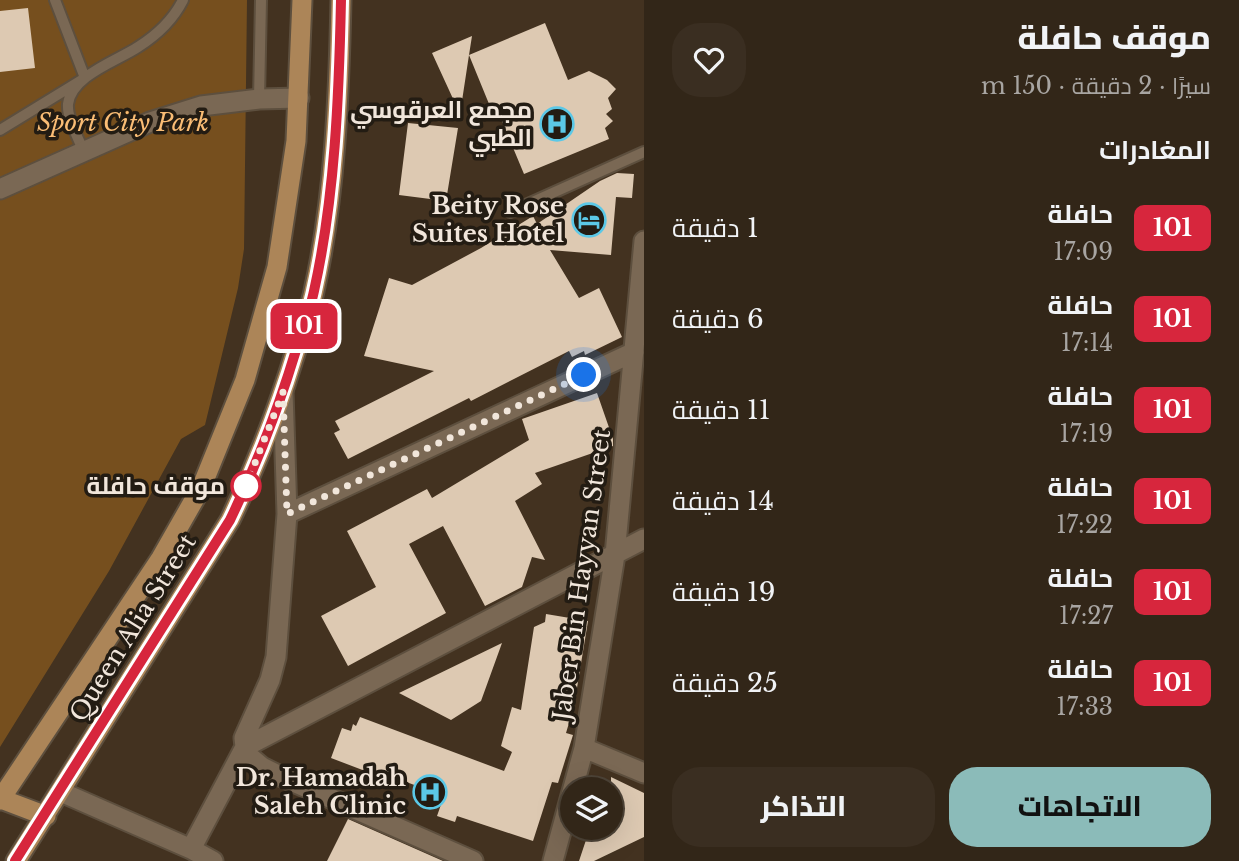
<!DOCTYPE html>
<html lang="ar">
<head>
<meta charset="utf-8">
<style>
  :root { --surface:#322618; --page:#3a2e21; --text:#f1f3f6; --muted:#a8a5a2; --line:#4d4337; --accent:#8bbbb9 }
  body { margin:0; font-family:"Libre Baskerville",Cairo,serif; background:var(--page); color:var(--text); direction:rtl; height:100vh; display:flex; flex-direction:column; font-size:26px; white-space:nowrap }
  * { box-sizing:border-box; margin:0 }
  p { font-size:23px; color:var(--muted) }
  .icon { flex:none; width:38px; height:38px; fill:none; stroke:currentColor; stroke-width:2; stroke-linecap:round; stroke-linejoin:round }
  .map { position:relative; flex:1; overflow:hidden; direction:ltr }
  .panel { display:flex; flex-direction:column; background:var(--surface); width:595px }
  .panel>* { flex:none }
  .badge { padding:0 14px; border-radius:10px; font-size:24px; line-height:46px }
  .fabs { position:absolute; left:560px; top:777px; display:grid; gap:14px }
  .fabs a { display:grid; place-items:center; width:63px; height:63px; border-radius:50%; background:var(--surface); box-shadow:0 7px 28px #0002,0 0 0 2px var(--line); font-size:35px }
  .you { position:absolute; width:35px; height:35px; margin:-18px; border:5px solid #fff; border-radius:50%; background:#1a73e8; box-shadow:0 0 0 10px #1a73e833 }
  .map>.badge { position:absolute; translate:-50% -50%; box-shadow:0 0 0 4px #fff }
  h2 { padding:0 28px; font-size:26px; line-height:63px }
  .round { display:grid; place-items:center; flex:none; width:74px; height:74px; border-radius:28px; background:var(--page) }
  .headline { display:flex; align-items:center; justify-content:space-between; height:119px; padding:0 28px }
  h1 { font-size:33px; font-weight:800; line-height:52px }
  .cta { display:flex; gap:14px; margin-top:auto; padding:14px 28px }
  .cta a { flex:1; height:80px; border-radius:28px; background:var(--accent); color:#111; font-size:28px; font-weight:800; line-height:80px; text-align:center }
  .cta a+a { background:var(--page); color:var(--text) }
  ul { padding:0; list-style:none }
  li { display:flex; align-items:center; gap:21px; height:91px; padding:0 28px }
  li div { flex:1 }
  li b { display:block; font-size:26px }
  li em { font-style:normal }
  li .badge { min-width:77px; font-weight:700; text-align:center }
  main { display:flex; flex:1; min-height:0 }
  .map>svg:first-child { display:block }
  .green { fill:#764f1e }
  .building { fill:#ddc9b2 }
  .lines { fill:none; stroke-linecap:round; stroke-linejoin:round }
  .service-casing { stroke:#5d4f3e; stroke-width:14 }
  .minor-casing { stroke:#5d4f3e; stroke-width:23 }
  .primary-casing { stroke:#5d4f3e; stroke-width:23 }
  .service { stroke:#7a6854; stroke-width:10 }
  .minor { stroke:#7a6854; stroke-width:19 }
  .primary { stroke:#ac8558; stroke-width:19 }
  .line-casing { stroke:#fff; stroke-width:16 }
  .line { stroke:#d7263d; stroke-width:10 }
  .walk { stroke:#f1e6db; stroke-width:7; stroke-dasharray:0 12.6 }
  .stop-dot { fill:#fff; stroke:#d7263d; stroke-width:3.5 }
  .labels { text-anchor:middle; stroke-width:7; stroke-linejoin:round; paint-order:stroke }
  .poi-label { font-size:24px; font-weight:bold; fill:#f1e6db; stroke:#231c13; text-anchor:end }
  .park-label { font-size:24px; font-style:italic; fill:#fabd75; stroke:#231c13 }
  .stop-label { font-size:24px; font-weight:bold; fill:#f1e6db; stroke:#231c13; text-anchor:end }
  .street-label { font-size:24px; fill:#f1e6db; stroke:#231c13 }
</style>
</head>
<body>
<main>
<section class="panel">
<div class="headline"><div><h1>موقف حافلة</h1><p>سيرًا · 2 دقيقة · 150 m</p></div><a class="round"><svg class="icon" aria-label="heart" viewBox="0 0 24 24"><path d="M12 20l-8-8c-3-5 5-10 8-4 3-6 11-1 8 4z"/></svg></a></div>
<h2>المغادرات</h2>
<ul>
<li><span class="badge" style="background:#d7263d;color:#fff">101</span><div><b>حافلة</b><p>17:09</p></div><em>1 دقيقة</em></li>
<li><span class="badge" style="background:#d7263d;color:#fff">101</span><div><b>حافلة</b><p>17:14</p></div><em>6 دقيقة</em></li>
<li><span class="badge" style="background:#d7263d;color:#fff">101</span><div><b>حافلة</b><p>17:19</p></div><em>11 دقيقة</em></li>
<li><span class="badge" style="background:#d7263d;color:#fff">101</span><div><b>حافلة</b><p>17:22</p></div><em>14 دقيقة</em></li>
<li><span class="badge" style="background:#d7263d;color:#fff">101</span><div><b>حافلة</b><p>17:27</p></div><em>19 دقيقة</em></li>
<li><span class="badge" style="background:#d7263d;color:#fff">101</span><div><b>حافلة</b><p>17:33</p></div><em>25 دقيقة</em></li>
</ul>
<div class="cta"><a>الاتجاهات</a><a>التذاكر</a></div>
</section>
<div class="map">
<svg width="644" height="861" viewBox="0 0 644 861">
  <rect width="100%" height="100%" fill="#433220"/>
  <!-- green -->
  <path class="green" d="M0,0H247L244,249L238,288L205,425L181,439L109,571L0,747Z"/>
  <!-- building -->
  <path class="building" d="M28,8L35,68L0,72V11Z
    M545,23L568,80L589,71L607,80L616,89L608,98L612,109L606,114L613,121L605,128L609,139L524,174L501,119L496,121L469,55L460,114L432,53L472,36L469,55Z
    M408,123L458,128L446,201L399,195Z
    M617,173L634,174L632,198L616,197L611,255L550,250L579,298L599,288L622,337L585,355L584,351L572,357L569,351L471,401L469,398L348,459L334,433L340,430L335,421L434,371L364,356L389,278L412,285L481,248L533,216L537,224L600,181Z
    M597,393L613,439V446L535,473L542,484L515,501L545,560L532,557L522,587L485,606L443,526L409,544L446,613L348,666L321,616L376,587L347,531L427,489L432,498L529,440L522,419Z
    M546,614L588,621L574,706L566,733L573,735L558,783L552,782L533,841L457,816L455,822L437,816L444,796L374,770L373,774L331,758L342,728L351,731L353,724L356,726L360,717L504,771L512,752L501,746L512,707L521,710L534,627L545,622Z
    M502,643L481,701L451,720L399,693Z
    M611,777L644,793V837L594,861H579L590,828H611Z
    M348,819L443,861H327Z"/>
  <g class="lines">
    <defs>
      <path id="service" d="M259,99L261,0
        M0,130L85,78L55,0
        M83,150C78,137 67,119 68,104C72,75 117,61 138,47C157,35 173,20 183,0
        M510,212L644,152"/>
      <path id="minor" d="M0,189L150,122L201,106L259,99L299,98
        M283,392L287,514L276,657L270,680L244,738L245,747L250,757L262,767L280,776L473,861
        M287,514L634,352
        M245,747L644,539
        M584,748L644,773
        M61,792L191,849L213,861
        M191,849L245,747
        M553,861L584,748L615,555L644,241"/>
      <path id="primary" d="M1,799L46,816
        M0,800L161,558L202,486L245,380L277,267L296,141L302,0
        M16,861L230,520C257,464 279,407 297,347C303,329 310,310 314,291C335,197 339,96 341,0"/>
    </defs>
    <!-- service casing -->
    <use href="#service" class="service-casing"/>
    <!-- minor casing -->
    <use href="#minor" class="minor-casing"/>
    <!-- primary casing -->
    <use href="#primary" class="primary-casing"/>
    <!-- service -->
    <use href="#service" class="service"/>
    <!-- minor -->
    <use href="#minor" class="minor"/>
    <!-- primary -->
    <use href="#primary" class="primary"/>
  </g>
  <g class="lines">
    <defs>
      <path id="line" d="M15,861L230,520C257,464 279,407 297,347C303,329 310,310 314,291C335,197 339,96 341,0"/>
    </defs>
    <!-- line casing -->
    <use href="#line" class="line-casing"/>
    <!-- line -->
    <use href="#line" class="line"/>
    <!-- walk -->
    <path class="walk" d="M246,486L283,392L287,514L584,375"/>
  </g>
  <!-- icons -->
  <defs>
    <symbol id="hospital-ring" viewBox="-11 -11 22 22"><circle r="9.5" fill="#231c13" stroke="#5bc8e7" stroke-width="1.5"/><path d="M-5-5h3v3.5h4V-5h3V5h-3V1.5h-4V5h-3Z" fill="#5bc8e7"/></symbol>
    <symbol id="hotel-ring" viewBox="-11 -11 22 22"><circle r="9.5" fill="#231c13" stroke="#5bc8e7" stroke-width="1.5"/><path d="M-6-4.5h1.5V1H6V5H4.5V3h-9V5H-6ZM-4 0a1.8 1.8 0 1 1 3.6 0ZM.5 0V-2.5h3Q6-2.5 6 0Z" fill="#5bc8e7"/></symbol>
  </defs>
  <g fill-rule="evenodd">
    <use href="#hospital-ring" x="538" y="105" width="38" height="38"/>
    <use href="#hotel-ring" x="570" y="201" width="38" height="38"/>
    <use href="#hospital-ring" x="411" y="773" width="38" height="38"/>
  </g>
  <!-- markers -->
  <circle class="stop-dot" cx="246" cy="486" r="14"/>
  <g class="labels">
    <!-- poi labels -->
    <g class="poi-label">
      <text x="532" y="118">مجمع العرقوسي<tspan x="532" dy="28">الطبي</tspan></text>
      <text x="564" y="214">Beity Rose<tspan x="564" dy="28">Suites Hotel</tspan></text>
      <text x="406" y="786">Dr. Hamadah<tspan x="406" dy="28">Saleh Clinic</tspan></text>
    </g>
    <!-- park labels -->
    <g class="park-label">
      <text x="123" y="131">Sport City Park</text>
    </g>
    <!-- stop labels -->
    <g class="stop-label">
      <text x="225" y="494">موقف حافلة</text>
    </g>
    <!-- street labels -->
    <g class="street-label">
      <text transform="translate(582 575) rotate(-82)" y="8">Jaber Bin Hayyan Street</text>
      <text transform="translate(133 628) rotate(-58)" y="8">Queen Alia Street</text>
    </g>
  </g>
</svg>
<div class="fabs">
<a><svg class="icon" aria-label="layers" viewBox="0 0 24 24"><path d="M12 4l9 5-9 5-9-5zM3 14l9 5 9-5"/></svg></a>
</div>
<div class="you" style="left:584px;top:375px"></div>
<b class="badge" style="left:304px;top:326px;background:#d7263d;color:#fff">101</b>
</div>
</main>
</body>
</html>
